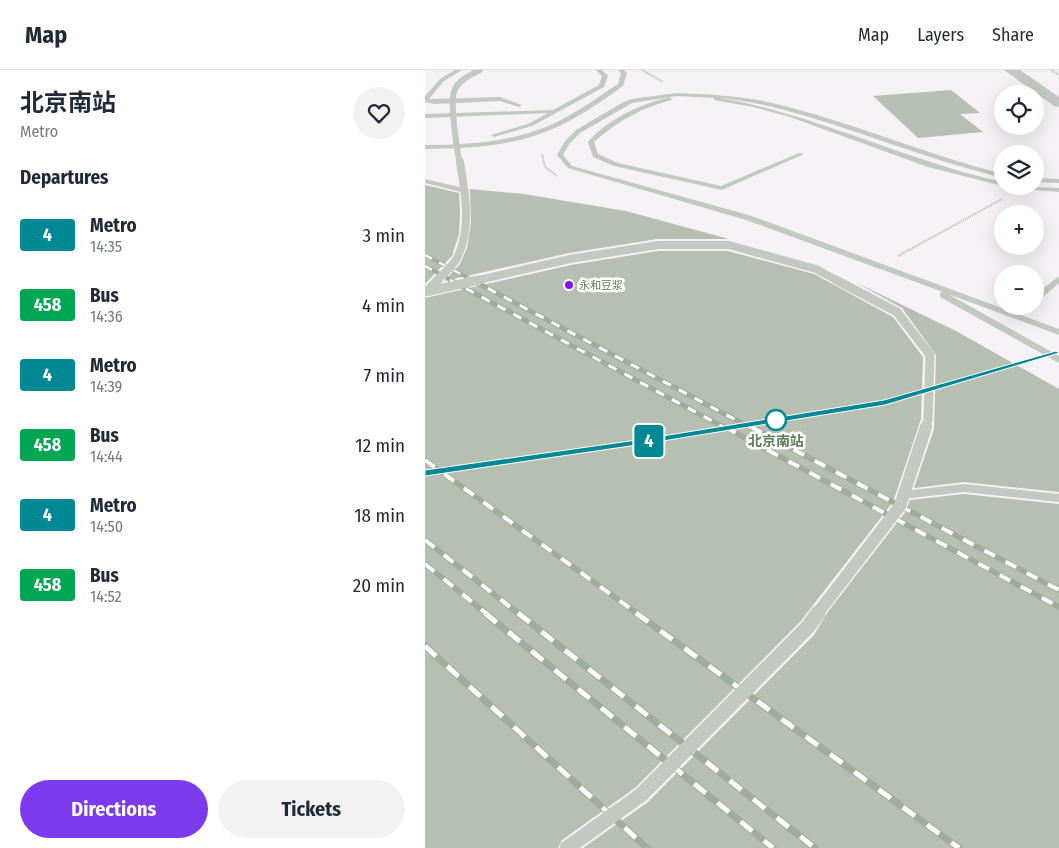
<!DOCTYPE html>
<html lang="en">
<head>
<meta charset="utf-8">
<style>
  :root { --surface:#fff; --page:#f2f2f3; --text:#1f2937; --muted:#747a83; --line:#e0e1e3; --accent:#7c3aed }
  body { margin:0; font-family:"Fira Sans Condensed","Noto Sans SC",sans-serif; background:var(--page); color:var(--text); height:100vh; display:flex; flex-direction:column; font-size:19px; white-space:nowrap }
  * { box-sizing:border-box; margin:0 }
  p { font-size:16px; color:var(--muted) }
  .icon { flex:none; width:28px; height:28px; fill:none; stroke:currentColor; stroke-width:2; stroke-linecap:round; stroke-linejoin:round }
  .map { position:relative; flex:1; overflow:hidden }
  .side { display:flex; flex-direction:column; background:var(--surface); width:425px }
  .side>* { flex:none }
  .badge { padding:0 10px; border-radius:4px; font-size:18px; line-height:32px }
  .tools { position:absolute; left:569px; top:15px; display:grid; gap:10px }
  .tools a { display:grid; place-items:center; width:50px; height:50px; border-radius:50%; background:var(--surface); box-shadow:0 5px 20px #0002; font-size:25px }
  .map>.badge { position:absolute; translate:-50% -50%; box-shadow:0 0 0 2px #fff }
  h2 { padding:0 20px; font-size:19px; line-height:45px }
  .round { display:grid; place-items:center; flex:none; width:52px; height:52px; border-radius:26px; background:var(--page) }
  .head { display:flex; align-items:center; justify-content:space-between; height:85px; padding:0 20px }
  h1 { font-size:24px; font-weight:700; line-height:38px }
  .cta { display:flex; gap:10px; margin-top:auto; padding:10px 20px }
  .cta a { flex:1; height:58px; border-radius:30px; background:var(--accent); color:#fff; font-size:20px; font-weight:700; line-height:58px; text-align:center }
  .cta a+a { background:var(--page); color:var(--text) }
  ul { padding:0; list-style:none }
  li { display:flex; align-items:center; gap:15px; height:70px; padding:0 20px }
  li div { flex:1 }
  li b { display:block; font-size:19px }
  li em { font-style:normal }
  li .badge { min-width:55px; font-weight:700; text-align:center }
  header { display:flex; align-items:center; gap:30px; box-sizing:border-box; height:70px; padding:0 25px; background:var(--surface); border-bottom:1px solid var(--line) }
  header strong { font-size:24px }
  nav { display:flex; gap:28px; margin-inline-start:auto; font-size:18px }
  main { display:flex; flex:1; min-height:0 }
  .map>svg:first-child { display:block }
  .building { fill:#b6bfb1 }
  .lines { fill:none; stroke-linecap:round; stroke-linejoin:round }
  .path { stroke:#b6bcb4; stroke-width:2; stroke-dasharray:1 1; stroke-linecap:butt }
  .service { fill:#c2c9c0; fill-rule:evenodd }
  .tertiary { fill:#c2c9c0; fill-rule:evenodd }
  .rail-far3-casing { stroke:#a0ac9c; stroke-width:4 }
  .rail-far2-casing { stroke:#a0ac9c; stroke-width:5 }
  .rail-far1-casing { stroke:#a0ac9c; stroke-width:5.5 }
  .rail-casing { stroke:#a0ac9c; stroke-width:7 }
  .rail-far3 { stroke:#fff; stroke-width:2.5; stroke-dasharray:8; stroke-linecap:butt }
  .rail-far2 { stroke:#fff; stroke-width:3; stroke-dasharray:9; stroke-linecap:butt }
  .rail-far1 { stroke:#fff; stroke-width:4; stroke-dasharray:12; stroke-linecap:butt }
  .rail { stroke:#fff; stroke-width:5; stroke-dasharray:15; stroke-linecap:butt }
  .service-bridge-far4 { stroke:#c2c9c0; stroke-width:6 }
  .service-bridge-far3 { stroke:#c2c9c0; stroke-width:8 }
  .service-bridge-far2 { stroke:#c2c9c0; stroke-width:9 }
  .service-bridge-far1 { stroke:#c2c9c0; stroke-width:12 }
  .service-bridge { stroke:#c2c9c0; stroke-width:15 }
  .line { fill:#008994; stroke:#fff }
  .poi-dot { fill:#8812f5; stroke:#fff; stroke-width:2 }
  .stop-dot { fill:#fff; stroke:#008994; stroke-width:2.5 }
  .labels { text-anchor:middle; stroke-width:5; stroke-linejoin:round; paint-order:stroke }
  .far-poi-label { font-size:11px; fill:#627a59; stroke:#fff; text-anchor:start }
  .stop-label { font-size:14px; font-weight:bold; fill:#627a59; stroke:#fff }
</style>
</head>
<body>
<header>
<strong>Map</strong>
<nav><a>Map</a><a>Layers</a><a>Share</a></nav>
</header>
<main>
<section class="side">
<div class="head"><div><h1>北京南站</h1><p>Metro</p></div><a class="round"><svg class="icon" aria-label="heart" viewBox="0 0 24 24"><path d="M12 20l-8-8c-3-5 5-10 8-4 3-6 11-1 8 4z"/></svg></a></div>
<h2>Departures</h2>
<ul>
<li><span class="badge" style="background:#008994;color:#fff">4</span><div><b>Metro</b><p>14:35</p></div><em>3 min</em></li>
<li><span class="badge" style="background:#00a651;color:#fff">458</span><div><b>Bus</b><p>14:36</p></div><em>4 min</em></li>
<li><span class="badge" style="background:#008994;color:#fff">4</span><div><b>Metro</b><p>14:39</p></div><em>7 min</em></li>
<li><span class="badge" style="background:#00a651;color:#fff">458</span><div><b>Bus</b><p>14:44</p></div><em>12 min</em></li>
<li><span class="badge" style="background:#008994;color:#fff">4</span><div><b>Metro</b><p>14:50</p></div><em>18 min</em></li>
<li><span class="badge" style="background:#00a651;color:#fff">458</span><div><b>Bus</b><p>14:52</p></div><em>20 min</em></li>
</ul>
<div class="cta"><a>Directions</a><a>Tickets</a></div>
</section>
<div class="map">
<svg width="634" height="778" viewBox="0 0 634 778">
  <rect width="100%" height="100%" fill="#f6f1f4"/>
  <!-- building -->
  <path class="building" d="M526,20L555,43L535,44L558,62L493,68L448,26Z
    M0,115L34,123L35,141L34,164L27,186L0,214Z
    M45,119L99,124L201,141L304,169H232L144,183L19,211L35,194L42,178L46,153Z
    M233,181H303L389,204L468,247L498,287L496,349L468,432L375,552L210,718L137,770L133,778H0V228L146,195Z
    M430,212L531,261L634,319V422L539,412L489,418L509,359L511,285L477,238Z
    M539,424L634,434V778H158L223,732L389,565L402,543L481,441L485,430Z"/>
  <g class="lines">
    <!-- path -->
    <path class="path" d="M217,0L238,12
      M626,0L634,5
      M117,84L120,97L132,106
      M473,186L577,129"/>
    <!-- service -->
    <path class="service" d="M30,0H37L19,11L4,29L75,27L97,35L94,37L75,31L9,34L0,32V26L15,9Z
      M171,0H177L183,6L179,17L107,56L69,67L66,65L103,54L123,43L0,48V44L128,40L174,15L177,6Z
      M193,0H199L202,3L198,16C177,31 156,46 132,57C91,76 45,79 0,79V75C43,75 88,72 128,54C151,43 172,28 193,14L196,3Z
      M252,23C284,24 316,26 347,33C425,51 499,84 578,104V108C500,89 426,57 348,37C332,33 315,31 299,28H295C393,45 481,91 578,112V116L503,97L362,46L328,37L289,30V28L252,26L207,33L155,63L145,73L138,85L147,96L327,146L634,259V265L523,224L634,286V293L515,227V223L518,222L321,150L143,98L132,85L140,71L151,60L197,33L206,29Z
      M245,27L247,30C218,37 191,52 169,72L173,84L193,93L296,116L374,83L379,84L297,120L189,96L168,87L163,72C183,49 215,34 245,27Z
      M610,108L634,109V113L610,112Z
      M0,109L43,119L44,121L40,123L0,113Z
      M585,116L634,118V122L588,118Z
      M634,206V213L617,228H611V224Z
      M539,414L634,424V432L539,422L478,429L472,425L478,421Z"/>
    <!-- tertiary -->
    <path class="tertiary" d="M579,0H595L634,27V37L629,36Z"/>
    <defs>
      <path id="rail-far3" d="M0,185L49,211
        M0,196L28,211"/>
      <path id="rail-far2" d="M25,210L302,359
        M47,210L328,359"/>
      <path id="rail-far1" d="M300,357L634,537
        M326,357L634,520
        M0,390L213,544
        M0,470L94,544
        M0,494L62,544"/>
      <path id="rail" d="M60,543L348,778
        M93,543L390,778
        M211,543L534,778
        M0,576L222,778"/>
    </defs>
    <!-- rail-far3 casing -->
    <use href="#rail-far3" class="rail-far3-casing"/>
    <!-- rail-far2 casing -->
    <use href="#rail-far2" class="rail-far2-casing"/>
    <!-- rail-far1 casing -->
    <use href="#rail-far1" class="rail-far1-casing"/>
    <!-- rail casing -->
    <use href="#rail" class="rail-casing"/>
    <!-- rail-far3 -->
    <use href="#rail-far3" class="rail-far3"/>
    <!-- rail-far2 -->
    <use href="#rail-far2" class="rail-far2"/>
    <!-- rail-far1 -->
    <use href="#rail-far1" class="rail-far1"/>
    <!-- rail -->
    <use href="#rail" class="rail"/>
    <!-- service-bridge-far4 -->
    <path class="service-bridge-far4" d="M35,94C32,80 24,30 30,19C35,9 46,5 55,0"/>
    <!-- service-bridge-far3 -->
    <path class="service-bridge-far3" d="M11,211C18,204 28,196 32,188C47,158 40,123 35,92
      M49,211L145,189L233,175H304L391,199L413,211"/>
    <!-- service-bridge-far2 -->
    <path class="service-bridge-far2" d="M411,210L472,242L505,285L503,350L500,359
      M2,221L13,210
      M0,222L54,210"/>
    <!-- service-bridge-far1 -->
    <path class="service-bridge-far1" d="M392,544L475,436L501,357"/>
    <!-- service-bridge -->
    <path class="service-bridge" d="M142,778L216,725L382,558L393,543"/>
  </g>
  <!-- line -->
  <path class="line" d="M631,281L634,283L460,335L219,374L0,406V400L219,369L459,330Z"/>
  <!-- markers -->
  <circle class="poi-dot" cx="144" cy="215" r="5"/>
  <circle class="stop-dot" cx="351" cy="350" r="10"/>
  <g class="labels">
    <!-- far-poi labels -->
    <g class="far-poi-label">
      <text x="154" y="219">永和豆浆</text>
    </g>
    <!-- stop labels -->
    <g class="stop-label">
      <text x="351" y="376">北京南站</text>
    </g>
  </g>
</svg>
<div class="tools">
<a><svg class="icon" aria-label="locate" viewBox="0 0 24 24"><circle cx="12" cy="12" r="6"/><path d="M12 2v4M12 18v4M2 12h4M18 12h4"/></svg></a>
<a><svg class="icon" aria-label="layers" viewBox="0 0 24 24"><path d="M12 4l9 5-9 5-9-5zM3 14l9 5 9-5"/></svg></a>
<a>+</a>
<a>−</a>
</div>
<b class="badge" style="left:224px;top:371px;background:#008994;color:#fff">4</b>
</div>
</main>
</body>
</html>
